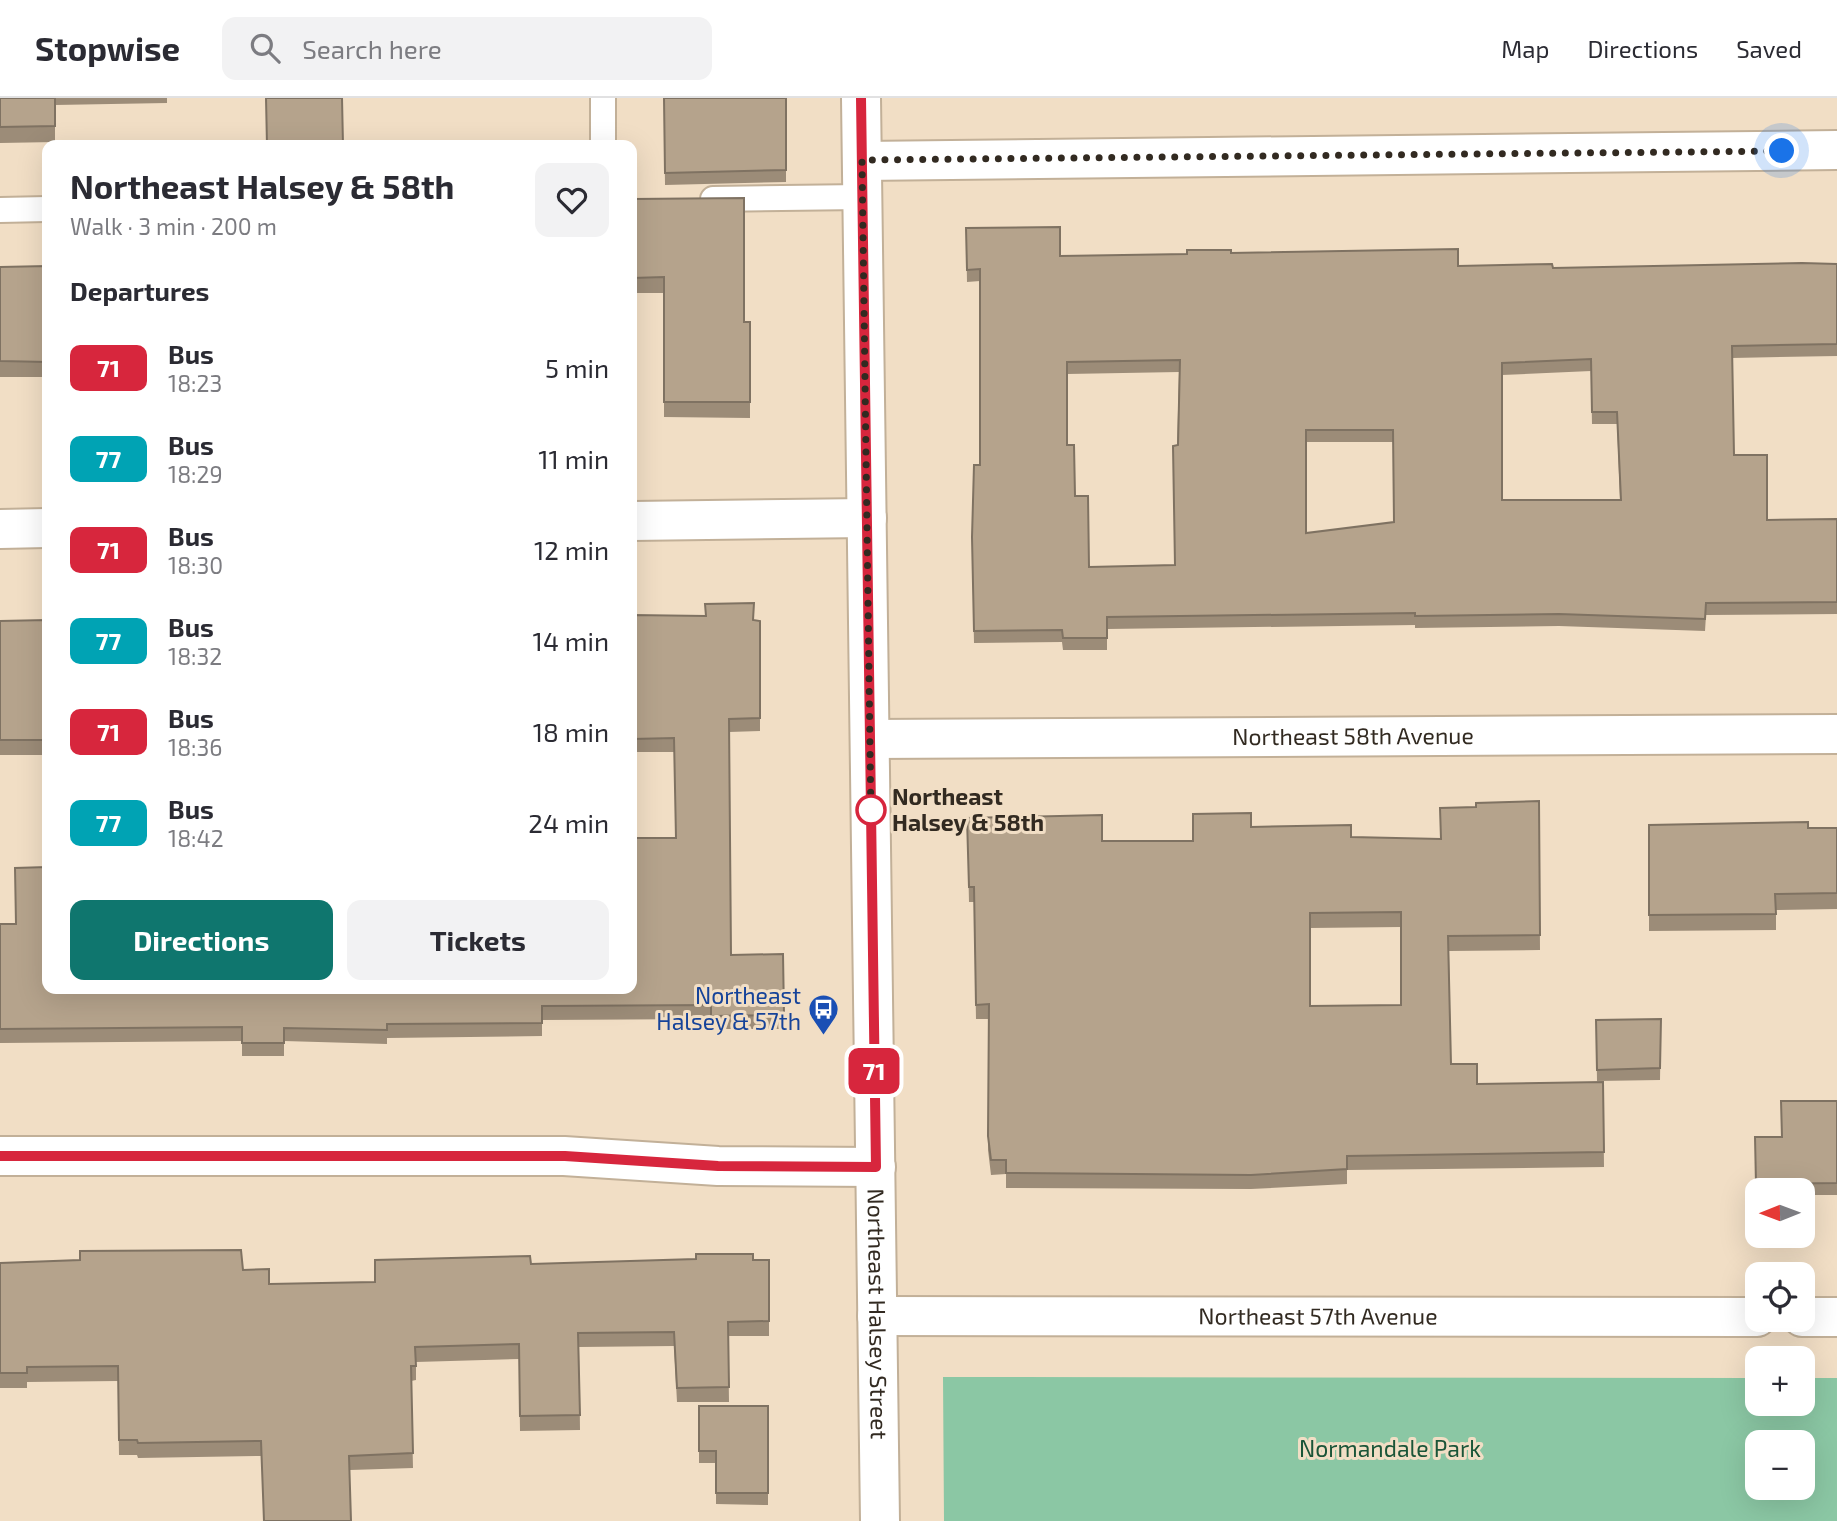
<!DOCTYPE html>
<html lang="en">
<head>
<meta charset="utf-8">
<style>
  :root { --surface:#fff; --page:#f2f2f3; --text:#2b2b33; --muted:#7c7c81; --line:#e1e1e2; --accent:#0f766e }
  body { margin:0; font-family:"Exo 2",sans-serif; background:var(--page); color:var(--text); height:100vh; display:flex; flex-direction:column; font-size:26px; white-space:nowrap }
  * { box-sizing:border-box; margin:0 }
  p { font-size:23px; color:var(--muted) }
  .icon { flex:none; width:38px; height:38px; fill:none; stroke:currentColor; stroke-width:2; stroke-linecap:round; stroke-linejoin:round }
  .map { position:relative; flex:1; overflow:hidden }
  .panel { position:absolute; left:42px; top:42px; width:595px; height:854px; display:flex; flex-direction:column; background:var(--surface); border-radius:14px; box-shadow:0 7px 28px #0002 }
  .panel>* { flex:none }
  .badge { padding:0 14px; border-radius:10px; font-size:24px; line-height:46px }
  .needle { width:46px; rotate:269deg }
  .controls { position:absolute; left:1745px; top:1080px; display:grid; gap:14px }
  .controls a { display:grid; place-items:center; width:70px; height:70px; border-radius:14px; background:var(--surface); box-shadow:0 7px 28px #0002; font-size:35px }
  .you { position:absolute; width:35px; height:35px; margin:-18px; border:5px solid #fff; border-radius:50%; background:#1a73e8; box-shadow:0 0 0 10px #1a73e833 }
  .map>.badge { position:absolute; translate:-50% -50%; box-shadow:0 0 0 4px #fff }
  h2 { padding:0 28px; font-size:26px; line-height:63px }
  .round { display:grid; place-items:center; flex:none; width:74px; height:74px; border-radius:14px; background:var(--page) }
  .head { display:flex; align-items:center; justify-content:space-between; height:119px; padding:0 28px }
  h1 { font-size:33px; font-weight:700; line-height:52px }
  .cta { display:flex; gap:14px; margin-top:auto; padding:14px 28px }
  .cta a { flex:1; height:80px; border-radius:14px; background:var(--accent); color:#fff; font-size:28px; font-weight:700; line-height:80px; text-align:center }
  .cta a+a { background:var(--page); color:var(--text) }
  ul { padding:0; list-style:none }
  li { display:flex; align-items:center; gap:21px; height:91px; padding:0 28px }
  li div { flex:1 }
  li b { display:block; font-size:26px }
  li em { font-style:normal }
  li .badge { min-width:77px; font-weight:700; text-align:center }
  header { display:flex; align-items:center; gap:42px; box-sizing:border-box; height:98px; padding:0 35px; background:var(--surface); border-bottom:2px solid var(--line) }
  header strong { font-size:33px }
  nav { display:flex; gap:38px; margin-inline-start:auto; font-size:24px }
  .search { width:490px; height:63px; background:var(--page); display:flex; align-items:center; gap:18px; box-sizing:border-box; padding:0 24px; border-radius:14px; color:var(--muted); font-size:26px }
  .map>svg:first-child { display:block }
  .green { fill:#8bc7a4; fill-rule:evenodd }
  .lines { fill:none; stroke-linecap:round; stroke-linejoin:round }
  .lane-casing { stroke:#c2b098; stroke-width:28 }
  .street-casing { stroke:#c2b098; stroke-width:42 }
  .secondary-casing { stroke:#c2b098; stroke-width:42 }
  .lane { stroke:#fff; stroke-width:24 }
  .street { stroke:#fff; stroke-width:38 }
  .secondary { stroke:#fff; stroke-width:38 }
  .wall { fill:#9c8c78; fill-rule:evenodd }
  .building { fill:#b5a38c; stroke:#7f7262; stroke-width:2; fill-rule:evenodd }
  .line-casing { stroke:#fff; stroke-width:16 }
  .line { stroke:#d7263d; stroke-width:10 }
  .walk { stroke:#322a21; stroke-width:7; stroke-dasharray:0 12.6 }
  .stop-dot { fill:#fff; stroke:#d7263d; stroke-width:3.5 }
  .labels { text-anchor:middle; stroke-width:6; stroke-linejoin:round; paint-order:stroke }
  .street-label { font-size:23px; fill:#322a21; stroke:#f1dec5 }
  .stop-label { font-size:23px; font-weight:bold; fill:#322a21; stroke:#f1dec5; text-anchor:start }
  .transit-label { font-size:23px; fill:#164399; stroke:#f1dec5; text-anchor:end }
  .park-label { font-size:23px; fill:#1b5538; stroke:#f1dec5 }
</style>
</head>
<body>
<header>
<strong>Stopwise</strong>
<div class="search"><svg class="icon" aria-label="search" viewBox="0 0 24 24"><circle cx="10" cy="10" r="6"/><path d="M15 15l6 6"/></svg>Search here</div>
<nav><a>Map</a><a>Directions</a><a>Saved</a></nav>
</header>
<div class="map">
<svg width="1837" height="1423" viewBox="0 0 1837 1423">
  <rect width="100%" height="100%" fill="#f1dec5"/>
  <!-- green -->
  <path class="green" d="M943,1279L1757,1280V1306H1802L1803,1280H1837V1423H944ZM1757,1344H1802V1390H1757Z"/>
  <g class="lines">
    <defs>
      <path id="lane" d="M603,0V47
        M713,101L862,99
        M0,112L47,111"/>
      <g id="street">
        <path d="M862,63L1837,52"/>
        <path d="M632,423L867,420"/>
        <path d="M0,431L47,430"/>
        <path id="s1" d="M870,641L1837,636"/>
        <path id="s2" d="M877,1218L1757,1219"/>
        <path d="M1802,1219H1837"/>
      </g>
      <g id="secondary">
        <path id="s3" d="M861,0L880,1423"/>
        <path d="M0,1058H564L718,1068L876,1069"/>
      </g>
    </defs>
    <!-- lane casing -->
    <use href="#lane" class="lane-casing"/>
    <!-- street casing -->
    <use href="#street" class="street-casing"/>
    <!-- secondary casing -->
    <use href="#secondary" class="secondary-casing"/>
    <!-- lane -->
    <use href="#lane" class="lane"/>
    <!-- street -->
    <use href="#street" class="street"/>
    <!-- secondary -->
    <use href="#secondary" class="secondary"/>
  </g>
  <!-- wall -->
  <path class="wall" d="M0,0H167V5L55,7V44L0,45Z
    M664,0H786V84L665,87Z
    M632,101L744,224H750V320L664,319V195H632Z
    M966,130L1060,158L1231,155L1458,168L1553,170L1837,166V258L1732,260L1734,357L1767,422L1837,421V516L1706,517L1705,533L1559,528L1415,530V527L1107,531V552H1063L1062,544L974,545L972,451L980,367V183L967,184ZM1591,273L1592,326H1617L1620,402H1502V277ZM1179,274L1174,467L1089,469L1075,398L1067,347V276ZM1306,344H1393L1394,424L1306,435Z
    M47,168V279H0V169Z
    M632,517L760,523V633L729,634L731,857L783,856L784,931H711V921L542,922V938L387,940V946L284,943V958H242V943L0,945V826L47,891H632L676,740L674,654H632Z
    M47,522V657H0V523Z
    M1539,703L1540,852L1449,853L1451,966L1477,986L1603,984L1604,1069L1347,1072V1086L1251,1091L1006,1090V1076L991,1077L988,1052L989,921H976L974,804H969L967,720L1102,743H1193L1251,729L1351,739L1440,741L1476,709ZM1401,829V907L1310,908V830Z
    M1649,727L1837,730V811L1776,812V832L1649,833Z
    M1661,921L1660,982L1597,983L1596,922Z
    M1837,1003V1097H1802V1092H1757V1098H1756L1755,1039H1782Z
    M769,1162V1238H728L729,1304H677L674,1248L579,1249L580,1332L520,1333L519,1261L416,1264V1282L411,1283L413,1370L350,1372L261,1358L138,1360L137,1357H119L118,1283L27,1284V1290H0V1165L243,1172L269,1186L375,1184L531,1166Z
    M699,1308H768V1407L716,1406V1365H699Z"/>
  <!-- building -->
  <path class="building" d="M0,0H55V28L0,29Z
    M266,0H342L343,47H267Z
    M664,0H786V72L665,75Z
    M744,100V224H750V304H664V179L632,180V101Z
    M1060,129V158L1187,156V152H1231V155L1458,151V168L1552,166L1553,170L1802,165L1837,166V246L1732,248L1734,357H1767V422L1837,421V504L1706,505L1705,521L1559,516L1415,518V515L1107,519V540H1063L1062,532L974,533L972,439L974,367H980V171L967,172L966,130ZM1591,261L1592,314H1617L1621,402H1502V265ZM1180,262L1178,347L1173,348L1175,467L1089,469L1088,398H1075L1074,347H1067V264ZM1306,332H1393L1394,424L1306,435Z
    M47,168V264L0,263V169Z
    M754,505L753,522L760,523V620L729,621L731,857L783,856L784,917L711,918V907L542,908V925L387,926V932L284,930V945H242V929L0,931V826H16L15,770L47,769V891H632V740H676L674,640L632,641V517L706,518L705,506Z
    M47,522V642H0V523Z
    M1539,703L1540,837L1448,838L1451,966H1477V986L1603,984L1604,1054L1347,1058V1071L1251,1077L1006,1075V1062H991L988,1038L989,906L976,907L974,789H969L967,720L1102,717V743H1193V716L1251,715V729L1351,727V739L1441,741L1440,710L1476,709V705ZM1401,814V907L1310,908V815Z
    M1808,724V730H1837V795L1775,796L1776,816L1649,817V727Z
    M1661,921L1660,970L1597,972L1596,922Z
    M1781,1003H1837V1085L1756,1086L1755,1039H1782Z
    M241,1152L243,1172L269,1171V1186L375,1184V1162L530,1158L531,1166L696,1161V1156H753V1162H769V1223L728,1224L729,1289L677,1290L674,1234L578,1235L580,1317L520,1318L519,1246L415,1249L416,1268H411L413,1355L349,1358L351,1423H264L261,1343L138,1345L137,1342H119L118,1268L27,1269V1275H0V1165L80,1162V1153Z
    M699,1308H768V1395H716V1353H699Z"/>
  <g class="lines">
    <defs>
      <path id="line" d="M0,1058H565L718,1068L876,1069L861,0"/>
    </defs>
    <!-- line casing -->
    <use href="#line" class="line-casing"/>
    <!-- line -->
    <use href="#line" class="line"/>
    <!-- walk -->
    <path class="walk" d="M871,712V722L862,62L1782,53"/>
  </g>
  <!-- icons -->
  <defs>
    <symbol id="bus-pin" viewBox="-11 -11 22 30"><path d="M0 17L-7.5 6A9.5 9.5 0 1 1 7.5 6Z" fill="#1a4fb4" stroke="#f1dec5"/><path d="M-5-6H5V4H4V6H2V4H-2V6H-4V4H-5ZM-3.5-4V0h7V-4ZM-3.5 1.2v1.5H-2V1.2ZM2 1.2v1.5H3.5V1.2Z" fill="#fff"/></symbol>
  </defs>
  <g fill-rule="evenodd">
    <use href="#bus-pin" x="806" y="894" width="35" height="47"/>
  </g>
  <!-- markers -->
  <circle class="stop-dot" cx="871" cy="712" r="14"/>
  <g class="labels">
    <!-- street labels -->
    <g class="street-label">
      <text dy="8" stroke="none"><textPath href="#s1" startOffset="483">Northeast 58th Avenue</textPath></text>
      <text dy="8" stroke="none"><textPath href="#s3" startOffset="1216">Northeast Halsey Street</textPath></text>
      <text dy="8" stroke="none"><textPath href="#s2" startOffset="441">Northeast 57th Avenue</textPath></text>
    </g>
    <!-- stop labels -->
    <g class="stop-label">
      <text x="892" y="707">Northeast<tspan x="892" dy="26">Halsey &amp; 58th</tspan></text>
    </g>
    <!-- transit labels -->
    <g class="transit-label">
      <text x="801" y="906">Northeast<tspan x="801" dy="26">Halsey &amp; 57th</tspan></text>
    </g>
    <!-- park labels -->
    <g class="park-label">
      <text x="1390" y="1359">Normandale Park</text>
    </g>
  </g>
</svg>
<div class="controls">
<a><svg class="needle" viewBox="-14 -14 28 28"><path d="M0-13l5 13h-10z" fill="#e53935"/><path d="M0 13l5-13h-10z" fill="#7c7c81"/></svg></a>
<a><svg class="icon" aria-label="locate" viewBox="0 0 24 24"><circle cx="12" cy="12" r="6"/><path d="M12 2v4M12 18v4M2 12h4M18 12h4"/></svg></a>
<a>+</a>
<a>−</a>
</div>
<div class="you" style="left:1782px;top:53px"></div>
<b class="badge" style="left:874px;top:973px;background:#d7263d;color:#fff">71</b>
<section class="panel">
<div class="head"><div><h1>Northeast Halsey &amp; 58th</h1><p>Walk · 3 min · 200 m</p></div><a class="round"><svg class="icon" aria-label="heart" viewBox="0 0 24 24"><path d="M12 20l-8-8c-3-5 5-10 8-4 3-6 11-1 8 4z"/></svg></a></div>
<h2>Departures</h2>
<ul>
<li><span class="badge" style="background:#d7263d;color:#fff">71</span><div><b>Bus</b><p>18:23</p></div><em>5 min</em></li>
<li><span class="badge" style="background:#00a3b4;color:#fff">77</span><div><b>Bus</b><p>18:29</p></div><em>11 min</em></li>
<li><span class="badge" style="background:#d7263d;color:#fff">71</span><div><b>Bus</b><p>18:30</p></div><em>12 min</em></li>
<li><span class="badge" style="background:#00a3b4;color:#fff">77</span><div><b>Bus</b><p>18:32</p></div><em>14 min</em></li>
<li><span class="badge" style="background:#d7263d;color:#fff">71</span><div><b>Bus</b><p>18:36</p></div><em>18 min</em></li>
<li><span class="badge" style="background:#00a3b4;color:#fff">77</span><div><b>Bus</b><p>18:42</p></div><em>24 min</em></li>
</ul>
<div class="cta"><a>Directions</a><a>Tickets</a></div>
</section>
</div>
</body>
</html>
